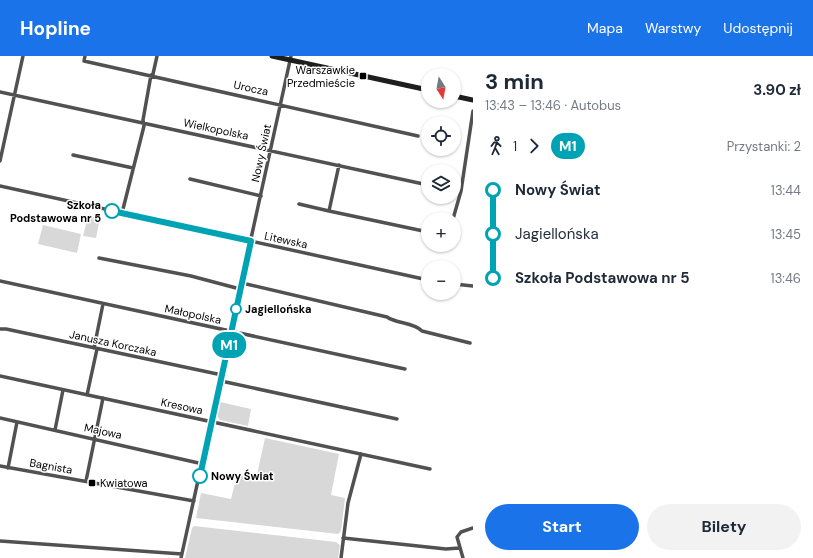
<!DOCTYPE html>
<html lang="pl">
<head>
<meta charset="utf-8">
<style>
  :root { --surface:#fff; --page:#f2f2f3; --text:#1f2937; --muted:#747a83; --accent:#1a73e8 }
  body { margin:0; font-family:"DM Sans",sans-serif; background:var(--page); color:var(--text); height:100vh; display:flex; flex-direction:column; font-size:15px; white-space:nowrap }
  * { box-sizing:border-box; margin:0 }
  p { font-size:13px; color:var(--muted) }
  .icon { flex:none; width:22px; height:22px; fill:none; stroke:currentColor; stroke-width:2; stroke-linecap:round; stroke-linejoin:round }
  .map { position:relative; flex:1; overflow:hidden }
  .drawer { display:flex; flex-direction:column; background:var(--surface); width:340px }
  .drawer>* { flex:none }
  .badge { padding:0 8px; border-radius:13px; font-size:14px; line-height:26px }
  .needle { width:26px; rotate:169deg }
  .buttons { position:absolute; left:421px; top:12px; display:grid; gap:8px }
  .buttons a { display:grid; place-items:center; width:40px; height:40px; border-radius:50%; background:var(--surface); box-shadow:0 1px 3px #0004; font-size:20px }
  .map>.badge { position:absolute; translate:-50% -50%; box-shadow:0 0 0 2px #fff }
  .legs { display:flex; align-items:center; gap:6px; height:44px; padding:0 12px; font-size:13px }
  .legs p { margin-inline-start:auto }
  .headline { display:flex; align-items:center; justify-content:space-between; height:68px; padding:0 12px }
  h1 { font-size:22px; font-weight:700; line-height:30px }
  .button { display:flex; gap:8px; margin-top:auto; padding:8px 12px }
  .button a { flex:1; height:46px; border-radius:24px; background:var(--accent); color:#fff; font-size:16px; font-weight:700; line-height:46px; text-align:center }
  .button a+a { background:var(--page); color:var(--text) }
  ul { padding:0 12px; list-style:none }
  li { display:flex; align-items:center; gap:14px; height:44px; font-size:15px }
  li i { display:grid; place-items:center; width:6px; height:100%; margin:0 5px; background:currentColor }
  li i::after { content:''; width:10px; height:10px; margin:-5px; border:3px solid; border-radius:50%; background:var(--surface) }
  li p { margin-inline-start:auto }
  li:first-child i { background:linear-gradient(#0000 50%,currentColor 0) }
  li:last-child i { background:linear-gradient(currentColor 50%,#0000 0) }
  header { display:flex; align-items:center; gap:24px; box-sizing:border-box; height:56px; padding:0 20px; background:var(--accent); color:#fff }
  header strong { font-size:19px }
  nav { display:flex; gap:22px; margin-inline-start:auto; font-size:14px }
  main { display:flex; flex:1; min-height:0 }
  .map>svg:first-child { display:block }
  .green { fill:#d8d8d8 }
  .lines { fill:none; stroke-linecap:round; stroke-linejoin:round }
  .street { stroke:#515151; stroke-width:3.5 }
  .secondary { stroke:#1e1e1e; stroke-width:5 }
  .line-1-casing { stroke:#fff; stroke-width:9 }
  .line-1 { stroke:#00a3b4; stroke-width:6 }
  .poi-dot { fill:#000; stroke:#fff; stroke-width:1.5 }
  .stop-1-dot { fill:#fff; stroke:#00a3b4; stroke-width:2 }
  .labels { text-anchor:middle; stroke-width:3; stroke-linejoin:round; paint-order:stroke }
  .poi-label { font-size:11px; fill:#000; stroke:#fff; text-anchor:end }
  .street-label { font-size:11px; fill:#000; stroke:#fff }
  .stop-label { font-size:11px; font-weight:bold; fill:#000; stroke:#fff; text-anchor:start }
</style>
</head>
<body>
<header>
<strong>Hopline</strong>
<nav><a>Mapa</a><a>Warstwy</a><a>Udostępnij</a></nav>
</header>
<main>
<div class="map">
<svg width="473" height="502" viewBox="0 0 473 502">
  <rect width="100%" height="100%" fill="#fff"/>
  <!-- green -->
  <path class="green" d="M88,160L100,162L96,182L83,180Z
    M43,169L81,178L77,197L38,188Z
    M220,346L251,353L248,370L220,364L217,360Z
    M265,382L339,398L331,439L345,442L341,475L338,478L196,462L201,437L231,443L237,419L256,423Z
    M194,470L336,486L340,489L338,502H185L192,472Z"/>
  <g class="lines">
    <!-- street -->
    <path class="street" d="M85,0L84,5L418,80
      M0,36L428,129
      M73,99L133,112
      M0,105L23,0
      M339,109L329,155L428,176
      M190,123L261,140
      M0,130L428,224
      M454,134L461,135
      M299,148L329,155
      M122,157L144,70L143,64L151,19L153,18L157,0
      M453,163L461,135L473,55
      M99,202L191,220L240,233
      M0,225L405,313
      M242,227L387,261C397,268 413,266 422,275L470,287
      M454,228L473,230
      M0,273H6L222,319
      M94,292L103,248
      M0,320L430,413
      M221,325L397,363
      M87,339L97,293
      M0,362L203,408
      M55,374L63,334
      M0,410L194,445
      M8,412L17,366
      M86,425L103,342
      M343,482L446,493L459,492
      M0,485L182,498
      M181,502L291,0
      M341,502L348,447L361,398
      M463,502L457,481L461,476L473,472"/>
    <!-- secondary -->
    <path class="secondary" d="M272,0L428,34
      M454,40L473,44"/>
  </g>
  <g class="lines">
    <defs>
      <path id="line-1" d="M112,155L251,185L200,420"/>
    </defs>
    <!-- line-1 casing -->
    <use href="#line-1" class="line-1-casing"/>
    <!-- line-1 -->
    <use href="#line-1" class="line-1"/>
  </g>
  <!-- markers -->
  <g class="poi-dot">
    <rect x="359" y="16" width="8" height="8" rx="2"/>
    <rect x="88" y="423" width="8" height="8" rx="2"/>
  </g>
  <g class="stop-1-dot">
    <circle cx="112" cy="155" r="7"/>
    <circle cx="236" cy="253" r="5"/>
    <circle cx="200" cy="420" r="7"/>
  </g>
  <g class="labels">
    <!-- poi labels -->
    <g class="poi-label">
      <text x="355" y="18">Warszawkie<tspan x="355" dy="13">Przedmieście</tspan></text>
      <text x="100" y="431" text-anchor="start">Kwiatowa</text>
    </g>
    <!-- street labels -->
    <g class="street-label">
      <text transform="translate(251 32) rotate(12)" y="4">Urocza</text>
      <text transform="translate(216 73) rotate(12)" y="4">Wielkopolska</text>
      <text transform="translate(261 97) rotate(-78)" y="4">Nowy Świat</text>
      <text transform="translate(286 184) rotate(12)" y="4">Litewska</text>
      <text transform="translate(193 258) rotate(12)" y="4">Małopolska</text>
      <text transform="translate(113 287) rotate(12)" y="4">Janusza Korczaka</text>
      <text transform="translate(182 350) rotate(12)" y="4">Kresowa</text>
      <text transform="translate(103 375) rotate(12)" y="4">Majowa</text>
      <text transform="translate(51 410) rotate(10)" y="4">Bagnista</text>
    </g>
    <!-- stop labels -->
    <g class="stop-label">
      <text x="101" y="153" text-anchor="end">Szkoła<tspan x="101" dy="13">Podstawowa nr 5</tspan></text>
      <text x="245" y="257">Jagiellońska</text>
      <text x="211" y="424">Nowy Świat</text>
    </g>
  </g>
</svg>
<div class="buttons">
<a><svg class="needle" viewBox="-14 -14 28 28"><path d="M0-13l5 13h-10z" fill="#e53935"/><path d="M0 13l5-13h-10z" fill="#747a83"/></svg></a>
<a><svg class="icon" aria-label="locate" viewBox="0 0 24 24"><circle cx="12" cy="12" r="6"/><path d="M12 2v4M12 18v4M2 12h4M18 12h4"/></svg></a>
<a><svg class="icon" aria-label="layers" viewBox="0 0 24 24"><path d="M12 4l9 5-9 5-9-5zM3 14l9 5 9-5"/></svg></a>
<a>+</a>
<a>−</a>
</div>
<b class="badge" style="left:229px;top:289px;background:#00a3b4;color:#fff">M1</b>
</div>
<section class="drawer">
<div class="headline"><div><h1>3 min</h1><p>13:43 – 13:46 · Autobus</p></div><b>3.90 zł</b></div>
<div class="legs"><svg class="icon" aria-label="walk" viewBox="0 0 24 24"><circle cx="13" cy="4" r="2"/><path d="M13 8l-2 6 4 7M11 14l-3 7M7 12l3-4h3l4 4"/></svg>1<svg class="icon" aria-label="forward" viewBox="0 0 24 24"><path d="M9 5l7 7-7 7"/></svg><b class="badge" style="background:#00a3b4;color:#fff">M1</b><p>Przystanki: 2</p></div>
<ul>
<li><i style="color:#00a3b4"></i><b>Nowy Świat</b><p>13:44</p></li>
<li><i style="color:#00a3b4"></i><span>Jagiellońska</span><p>13:45</p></li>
<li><i style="color:#00a3b4"></i><b>Szkoła Podstawowa nr 5</b><p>13:46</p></li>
</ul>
<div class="button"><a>Start</a><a>Bilety</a></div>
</section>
</main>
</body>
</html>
